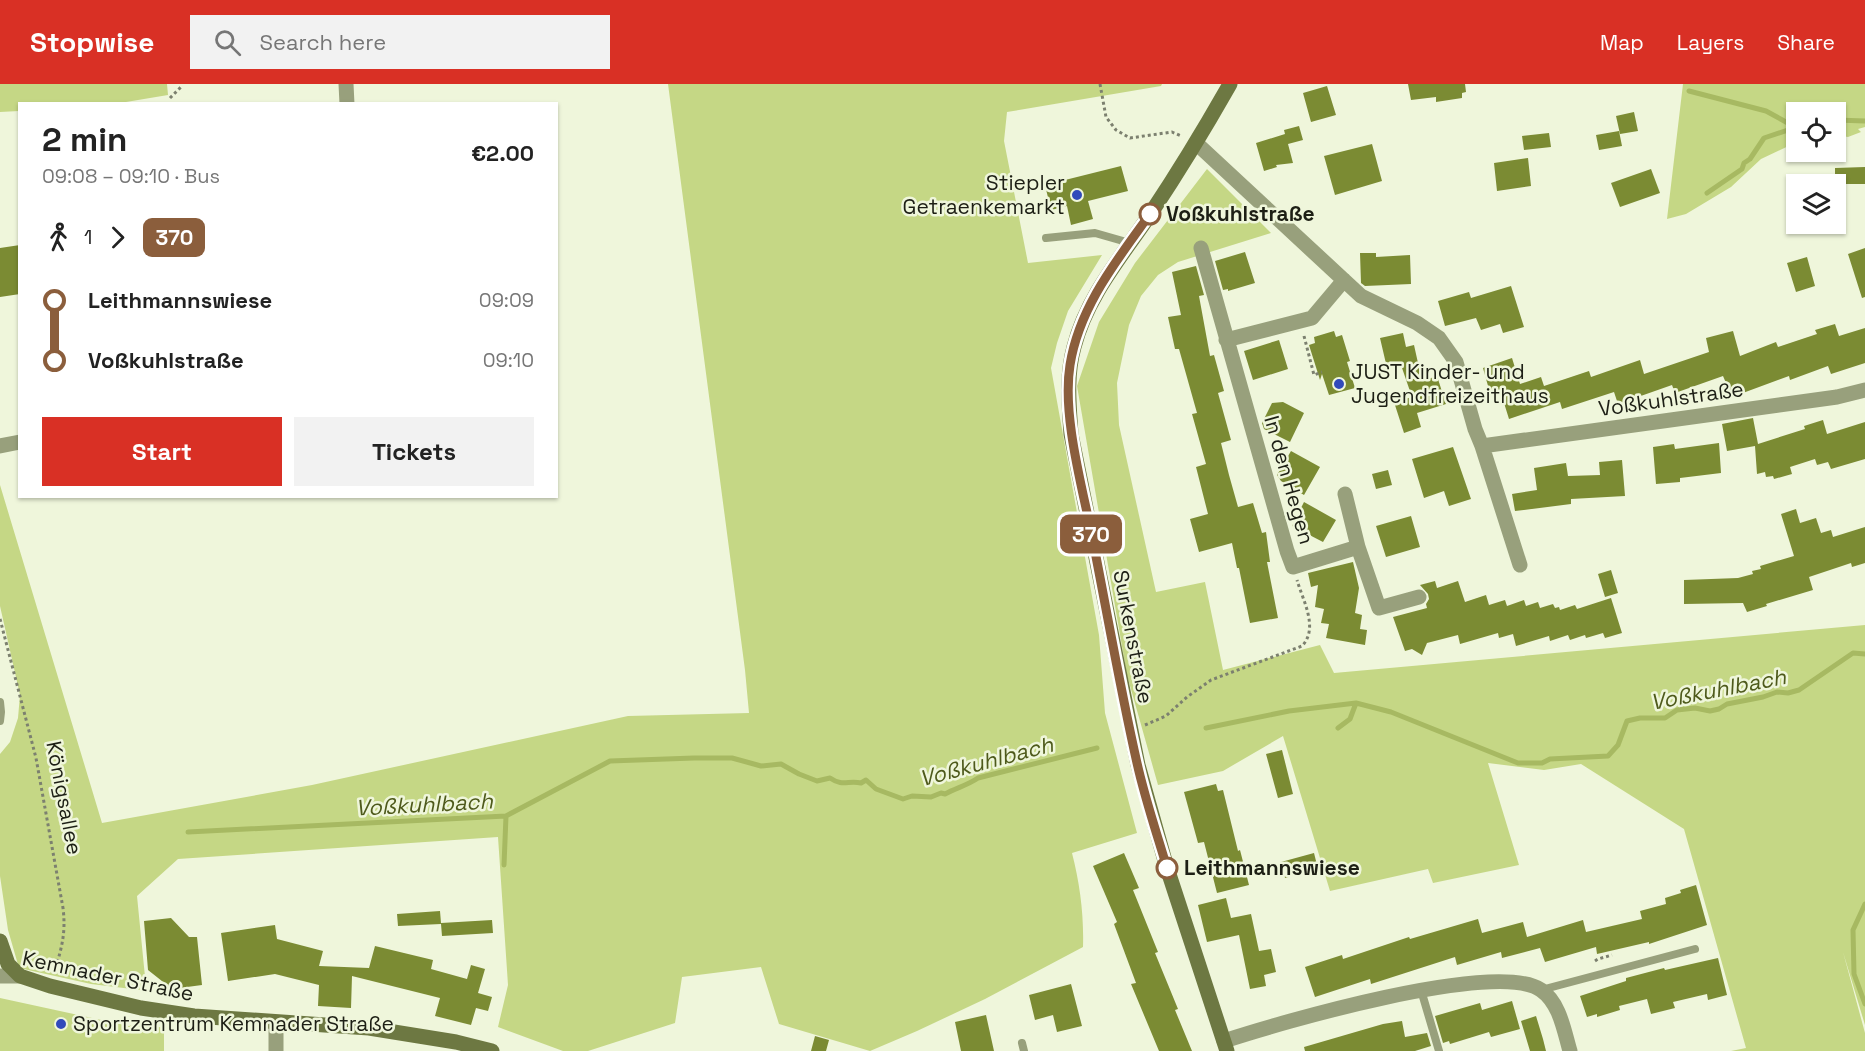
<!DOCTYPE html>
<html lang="en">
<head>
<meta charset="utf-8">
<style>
  :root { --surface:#fff; --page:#f2f2f2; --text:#222; --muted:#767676; --accent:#d93025 }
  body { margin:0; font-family:"Space Grotesk",sans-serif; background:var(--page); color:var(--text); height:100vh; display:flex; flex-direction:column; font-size:22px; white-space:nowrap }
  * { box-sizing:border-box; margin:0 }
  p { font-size:20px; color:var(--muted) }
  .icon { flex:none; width:33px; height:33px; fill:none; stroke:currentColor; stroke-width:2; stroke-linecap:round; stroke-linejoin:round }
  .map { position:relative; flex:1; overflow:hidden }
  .panel { position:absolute; left:18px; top:18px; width:540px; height:396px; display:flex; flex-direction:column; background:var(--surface); border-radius:0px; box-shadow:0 2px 4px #0004 }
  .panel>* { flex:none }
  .badge { padding:0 12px; border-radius:9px; font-size:21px; line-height:39px }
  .fabs { position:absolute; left:1786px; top:18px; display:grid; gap:12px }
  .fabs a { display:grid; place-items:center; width:60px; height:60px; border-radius:0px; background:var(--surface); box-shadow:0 2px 4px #0004; font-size:30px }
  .map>.badge { position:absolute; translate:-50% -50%; box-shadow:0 0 0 3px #fff }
  .legs { display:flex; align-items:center; gap:9px; height:66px; padding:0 24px; font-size:20px }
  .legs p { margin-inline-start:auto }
  .head { display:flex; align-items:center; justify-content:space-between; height:102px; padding:0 24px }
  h1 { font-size:33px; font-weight:800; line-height:45px }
  .action { display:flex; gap:12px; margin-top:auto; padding:12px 24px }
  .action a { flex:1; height:69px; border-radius:0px; background:var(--accent); color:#fff; font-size:24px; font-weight:800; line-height:69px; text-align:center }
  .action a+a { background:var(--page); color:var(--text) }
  ul { padding:0 24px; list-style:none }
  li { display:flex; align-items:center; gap:21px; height:60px; font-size:22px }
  li i { display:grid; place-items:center; width:9px; height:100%; margin:0 8px; background:currentColor }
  li i::after { content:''; width:15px; height:15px; margin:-8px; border:4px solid; border-radius:50%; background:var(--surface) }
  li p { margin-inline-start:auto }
  li:first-child i { background:linear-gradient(#0000 50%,currentColor 0) }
  li:last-child i { background:linear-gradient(currentColor 50%,#0000 0) }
  header { display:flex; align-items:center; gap:36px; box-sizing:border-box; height:84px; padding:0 30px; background:var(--accent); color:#fff }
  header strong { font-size:28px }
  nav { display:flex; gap:33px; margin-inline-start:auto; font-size:21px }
  .search { width:420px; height:54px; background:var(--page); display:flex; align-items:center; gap:15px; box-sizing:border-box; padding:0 21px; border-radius:0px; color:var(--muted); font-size:22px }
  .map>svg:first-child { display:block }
  .green { fill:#c5d785 }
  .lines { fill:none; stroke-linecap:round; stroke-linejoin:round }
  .stream { stroke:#a7b962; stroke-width:5 }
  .building { fill:#7b8b33 }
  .path { stroke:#7c806f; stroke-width:3; stroke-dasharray:3 3; stroke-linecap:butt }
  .lane { stroke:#98a07c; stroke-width:8 }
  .street { stroke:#98a07c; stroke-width:15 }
  .secondary { stroke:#6d7842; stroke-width:15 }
  .line-1-casing { stroke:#fff; stroke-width:14 }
  .line-1 { stroke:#8b5e3c; stroke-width:9 }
  .poi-dot { fill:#314abb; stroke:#eff6db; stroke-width:2 }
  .stop-1-dot { fill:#fff; stroke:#8b5e3c; stroke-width:3 }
  .labels { text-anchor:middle; stroke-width:5; stroke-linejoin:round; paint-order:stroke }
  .poi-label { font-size:21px; fill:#1d1f15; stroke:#eff6db; text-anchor:start }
  .stop-label { font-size:21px; font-weight:bold; fill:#1d1f15; stroke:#eff6db; text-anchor:start }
  .street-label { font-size:21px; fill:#1d1f15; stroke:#eff6db }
  .water-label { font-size:22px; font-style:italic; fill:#4e5a1b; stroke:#eff6db }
</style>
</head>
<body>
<header>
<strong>Stopwise</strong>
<div class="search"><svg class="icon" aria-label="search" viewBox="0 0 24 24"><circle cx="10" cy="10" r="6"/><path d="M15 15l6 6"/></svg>Search here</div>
<nav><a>Map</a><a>Layers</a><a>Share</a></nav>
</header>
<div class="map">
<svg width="1865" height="967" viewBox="0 0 1865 967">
  <rect width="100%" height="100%" fill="#eff6db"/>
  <!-- green -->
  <path class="green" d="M0,0H167L168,11L120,19L20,20L19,27L0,28Z
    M668,0H1162L1161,2L1007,28L1004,57L1028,179L1102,171L1068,227L1057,259L1051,284L1099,551L1105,629L1137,749L1072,769C1080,800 1084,831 1083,863L985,915L917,947L870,967L779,940L761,883L682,893L675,939L588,967H563L498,943L508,901L498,753L178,775L137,812L146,903L140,906L91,900L19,884L8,846L0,792V670L10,658L18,634L20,611L0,522V401L102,739L312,701L628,632L749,629L745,586Z
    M1683,0H1865V43L1858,45L1861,48L1848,53L1836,51V28H1797V58L1761,75L1731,103L1686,130L1667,135Z
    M1207,85L1271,149L1178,178L1158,191L1141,212L1129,241L1117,299L1119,341L1156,508L1205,498L1223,586L1320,561L1334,589L1865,541V941L1843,868L1865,949V967H1731L1746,964L1684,745L1581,680L1544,686L1488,679L1519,781L1433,799L1428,785L1330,807L1283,652L1223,687L1158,701L1127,591L1077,302L1099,238L1135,179Z
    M0,914L129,942L139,939L164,944V967H0Z"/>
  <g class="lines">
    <!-- stream -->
    <path class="stream" d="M1689,7L1766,27L1795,43
      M1836,36L1865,37
      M1707,109L1742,85L1744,79L1750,75L1764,54L1797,43
      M1206,644L1289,627L1356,619L1391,628L1518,679H1542L1550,675L1608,672L1618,661L1627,637L1640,634H1665L1677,626L1695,624L1710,627L1719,625L1727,620L1763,613L1777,608L1788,609L1799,606L1853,569L1865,570
      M1338,644L1350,635L1356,619
      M188,748L506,732L610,677L694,674H732L761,682L781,680L799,690L817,697L830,694C843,703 848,696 861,699L866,696L876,705L903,715L912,712L931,713L941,709L945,710C956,704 968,701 978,694L1097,664
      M504,781L506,732
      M1865,820L1853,846L1854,890L1865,920"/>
  </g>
  <!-- building -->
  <path class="building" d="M1408,0H1465L1466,8L1462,9V14L1436,18V13L1411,16Z
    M1327,2L1336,31L1311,38L1303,9Z
    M1634,28L1638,47L1620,50L1616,32Z
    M1299,42L1303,56L1288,60L1293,79L1276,81L1277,83L1264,87L1256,59L1285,50L1284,46Z
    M1619,47L1622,62L1599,66L1596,51Z
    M1549,49L1551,63L1524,66L1522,52Z
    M1372,60L1382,97L1335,111L1324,72Z
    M1528,74L1531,102L1497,107L1494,79Z
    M1121,82L1128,107L1088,117L1093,135L1071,141L1067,122L1051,126L1045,101Z
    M1865,83V100H1835V84Z
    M1651,85L1660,109L1620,123L1611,99Z
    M20,161V210L0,213V164Z
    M1865,164V213L1862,214L1848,170Z
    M1245,168L1255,199L1228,207V205L1223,206L1215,177Z
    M1360,169H1376V173L1410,171L1411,200L1365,202L1361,199Z
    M1807,173L1815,202L1796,208L1787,179Z
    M1196,182L1204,211L1199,212L1210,272L1214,271L1224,307L1218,309L1231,356L1221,359L1229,391L1238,423L1253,419L1262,449L1266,448L1270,478H1267L1278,534L1250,539L1239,484H1237L1232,459L1199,468L1190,435L1208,430L1196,383L1206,380L1192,330L1197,329L1179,265H1175L1168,233L1181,231L1172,188Z
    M1511,202L1524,243L1503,249L1500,240L1481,246L1476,234L1445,242L1438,217L1469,208L1471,214Z
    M1835,240L1839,252L1865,244V279L1831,290L1828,282L1790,296L1789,292L1732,313L1723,292L1675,309L1672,301L1618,320L1614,308L1562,325L1560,318L1509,335L1500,306L1490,309L1483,284L1512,274L1520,300L1541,293L1544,302L1589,287L1591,293L1640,276L1644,290L1709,268L1706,254L1733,247L1740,272L1776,258L1778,263L1817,250L1815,246Z
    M1334,247L1336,253L1342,251L1350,277L1347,278L1355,304L1329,311L1322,290L1320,296L1309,261L1315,259L1314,253Z
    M1403,249L1406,263L1414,261L1422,297L1437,292L1446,320L1417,329L1421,343L1404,349L1394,318L1412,313L1401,281L1387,284L1380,254Z
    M1279,256L1288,285L1253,296L1244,267Z
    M1283,318L1304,329L1290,358L1264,345L1262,339L1272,319Z
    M1753,334L1758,360L1805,345L1804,342L1823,336L1827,350L1865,338V375L1831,385L1828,378L1817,381L1815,375L1790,383L1792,390L1774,395L1773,392L1766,393L1765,388L1757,390L1755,362L1727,367L1722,340Z
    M1719,359L1721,389L1680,394V398L1656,400L1653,363L1674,360L1675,365Z
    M1453,363L1471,415L1449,422L1444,407L1424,414L1412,375Z
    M1291,367L1320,383L1304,411L1281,397L1277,391Z
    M1622,376L1625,412L1571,415V420L1515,427L1512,410L1537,406L1534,384L1566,379L1568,392L1600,391L1599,378Z
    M1388,386L1392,401L1376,405L1372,390Z
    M1304,418L1336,436L1323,458L1292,442Z
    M1796,425L1800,439L1816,434L1821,449L1831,446L1833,453L1865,443V479L1852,483L1851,479L1809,493L1813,506L1766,520L1767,522L1747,528L1743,519L1684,520V496L1738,494L1753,490L1752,487L1761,485L1760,482L1794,472L1781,430Z
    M1411,432L1420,463L1386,473L1376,442Z
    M1353,478L1359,504L1355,529L1362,531L1360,545L1367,546L1365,561L1326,554L1329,540L1321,539L1324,525L1315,523L1318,501L1311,503L1308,489Z
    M1611,486L1618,509L1605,513L1598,490Z
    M1435,497L1437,504L1458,497L1465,518L1486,511L1489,521L1505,516L1507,522L1524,516L1526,522L1538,518L1540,524L1553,520L1555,524L1559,523L1560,526L1575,521L1577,525L1611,514L1622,549L1605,554L1603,549L1586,554L1585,551L1570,556L1568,551L1550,557L1549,552L1516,562L1513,550L1499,554L1498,549L1460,560L1458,551L1427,559L1422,571L1412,565L1405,567L1393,533L1427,524L1426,520L1429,515L1428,510L1420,501Z
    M1282,666L1293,710L1278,714L1266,670Z
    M1216,700L1218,707L1223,706L1238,767L1240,766L1249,801L1217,809L1204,758L1198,759L1184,708Z
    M1124,769L1139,804L1133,806L1158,868L1155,869L1178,925L1175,926L1192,967H1159L1131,900L1136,899L1114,840L1117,838L1093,782Z
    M1314,769L1318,785L1285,794L1281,778Z
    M1696,801L1707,841L1649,860V858L1597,870L1596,863L1545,878L1540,864L1502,874L1501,868L1457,881L1455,873L1371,900L1370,895L1315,913L1305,883L1342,871L1343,875L1409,853L1410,855L1478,835L1482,849L1523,838L1527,853L1583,836L1586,848L1642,835L1640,827L1666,820L1665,814L1681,809L1680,806Z
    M1226,814L1231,834L1251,830L1259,867L1271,865L1276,888L1264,891L1266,902L1250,905L1239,851L1207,858L1198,821Z
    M440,827L441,839L492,836L493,849L442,852L441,840L398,842L397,830Z
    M171,834L189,853H197L202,901L172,905L148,886L144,837Z
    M275,841L277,855L323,867L319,882L369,884L375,862L433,876L431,885L467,895L471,881L485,885L478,909L492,913L488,927L476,924L471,941L435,932L440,914L352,892L351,924L318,922L319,901L275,890L228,897L221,849Z
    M1718,874L1727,911L1708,916L1707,910L1673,918L1675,924L1651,930L1647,915L1619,922L1620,926L1597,933V930L1587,933L1580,912L1626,897V894L1664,884L1665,886Z
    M1071,900L1082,942L1057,948L1053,931L1035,936L1029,911Z
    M1512,917L1520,945L1491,953L1489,948L1450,960L1449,957L1443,959L1435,932L1480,919L1482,926Z
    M986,931L994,967H961L955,938Z
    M1536,932L1543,955L1546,967H1530L1521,937Z
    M1402,937L1405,953L1427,949L1431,962L1415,967H1305L1304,963L1383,940Z
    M815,952L829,956L826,967H811Z"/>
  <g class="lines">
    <!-- path -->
    <path class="path" d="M1100,0L1106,33L1116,46L1130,54L1172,48L1181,52
      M170,14L181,3
      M1304,252L1314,291L1322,288
      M0,535L36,674L63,824C66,848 62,863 55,886
      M1145,641L1166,632L1187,613L1211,596L1302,562C1319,544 1303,517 1297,496
      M1595,877L1598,875L1612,871"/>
    <!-- lane -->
    <path class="lane" d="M1046,154L1095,149L1130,159
      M0,618L1,628L0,637
      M1421,906L1439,967
      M1541,906L1695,865
      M1022,959L1024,967"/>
    <!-- street -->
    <path class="street" d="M346,0L347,20
      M1196,59L1361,212L1417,239L1439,254L1456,278L1475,345L1482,362L1837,313L1865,306
      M1201,164L1287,467L1293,483L1358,463L1379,524L1419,513
      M1226,256L1312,234L1344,196
      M0,362L20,358
      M1482,362L1520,481
      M1345,410L1358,463
      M0,892H20
      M1224,957C1279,939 1497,875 1541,906C1560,919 1564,947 1570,967
      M276,967V939"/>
    <!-- secondary -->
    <path class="secondary" d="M0,857L8,880L20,892L50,902L141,924L194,932L369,944L456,958L492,967
      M1227,967L1167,784L1138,681L1071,350C1069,320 1066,292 1074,263C1087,212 1122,172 1151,129C1179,87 1205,44 1230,0"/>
  </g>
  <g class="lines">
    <defs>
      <path id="line-1" d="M1150,130C1117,176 1079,223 1070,281C1062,331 1082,402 1092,452C1107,528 1120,604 1137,679C1145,715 1157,750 1167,784"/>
    </defs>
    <!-- line-1 casing -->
    <use href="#line-1" class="line-1-casing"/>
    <!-- line-1 -->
    <use href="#line-1" class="line-1"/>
  </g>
  <!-- markers -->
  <g class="poi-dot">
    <circle cx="1077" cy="111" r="6"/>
    <circle cx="1339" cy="300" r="6"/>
    <circle cx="61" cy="940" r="6"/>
  </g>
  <g class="stop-1-dot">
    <circle cx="1150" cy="130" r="10"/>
    <circle cx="1167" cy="784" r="10"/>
  </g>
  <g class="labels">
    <!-- poi labels -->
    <g class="poi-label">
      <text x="1065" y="106" text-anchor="end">Stiepler<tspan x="1065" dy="24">Getraenkemarkt</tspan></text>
      <text x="1351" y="295">JUST Kinder- und<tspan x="1351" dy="24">Jugendfreizeithaus</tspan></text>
      <text x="73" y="947">Sportzentrum Kemnader Straße</text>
    </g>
    <!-- stop labels -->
    <g class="stop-label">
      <text x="1166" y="137">Voßkuhlstraße</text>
      <text x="1184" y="791">Leithmannswiese</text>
    </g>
    <!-- street labels -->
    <g class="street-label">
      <text transform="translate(1671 315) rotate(-8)" y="7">Voßkuhlstraße</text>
      <text transform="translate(1289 396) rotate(74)" y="7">In den Hegen</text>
      <text transform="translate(1133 553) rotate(79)" y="7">Surkenstraße</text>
      <text transform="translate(64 714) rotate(79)" y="7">Königsallee</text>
      <text transform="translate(108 892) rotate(12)" y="7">Kemnader Straße</text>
    </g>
    <!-- water labels -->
    <g class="water-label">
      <text transform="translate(1718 605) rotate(-11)" y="8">Voßkuhlbach</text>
      <text transform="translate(986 677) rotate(-15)" y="8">Voßkuhlbach</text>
      <text transform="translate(424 720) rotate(-3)" y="8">Voßkuhlbach</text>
    </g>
  </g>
</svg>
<div class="fabs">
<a><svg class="icon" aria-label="locate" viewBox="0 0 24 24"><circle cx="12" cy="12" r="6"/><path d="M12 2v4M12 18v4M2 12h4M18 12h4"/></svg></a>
<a><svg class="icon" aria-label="layers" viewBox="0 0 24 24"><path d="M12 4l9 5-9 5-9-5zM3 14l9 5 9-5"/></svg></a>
</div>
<b class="badge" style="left:1091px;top:450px;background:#8b5e3c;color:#fff">370</b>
<section class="panel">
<div class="head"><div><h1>2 min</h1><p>09:08 – 09:10 · Bus</p></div><b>€2.00</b></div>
<div class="legs"><svg class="icon" aria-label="walk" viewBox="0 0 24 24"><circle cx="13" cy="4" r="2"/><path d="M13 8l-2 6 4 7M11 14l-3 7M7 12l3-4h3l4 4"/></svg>1<svg class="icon" aria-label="forward" viewBox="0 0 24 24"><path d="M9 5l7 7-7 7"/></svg><b class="badge" style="background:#8b5e3c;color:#fff">370</b></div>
<ul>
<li><i style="color:#8b5e3c"></i><b>Leithmannswiese</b><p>09:09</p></li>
<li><i style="color:#8b5e3c"></i><b>Voßkuhlstraße</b><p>09:10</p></li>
</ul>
<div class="action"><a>Start</a><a>Tickets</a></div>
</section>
</div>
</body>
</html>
